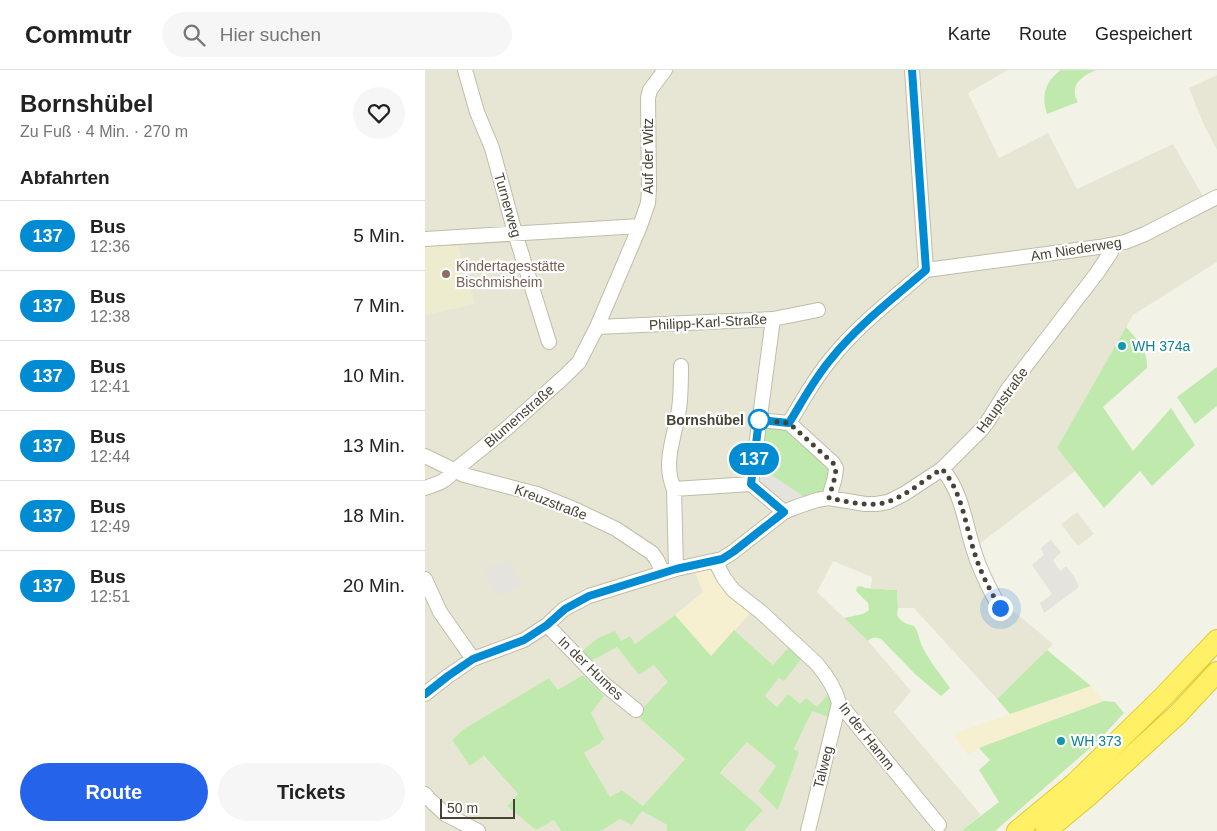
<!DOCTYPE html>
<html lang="de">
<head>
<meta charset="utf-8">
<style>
  :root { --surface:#fff; --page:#f6f6f6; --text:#222; --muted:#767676; --line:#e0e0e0; --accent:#2563eb }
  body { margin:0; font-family:Arial,sans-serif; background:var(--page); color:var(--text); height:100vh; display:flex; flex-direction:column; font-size:19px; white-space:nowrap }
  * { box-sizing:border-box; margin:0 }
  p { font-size:16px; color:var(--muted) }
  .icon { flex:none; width:28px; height:28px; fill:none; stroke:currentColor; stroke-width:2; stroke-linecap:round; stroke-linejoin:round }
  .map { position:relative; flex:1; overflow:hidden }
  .details { display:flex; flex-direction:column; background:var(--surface); width:425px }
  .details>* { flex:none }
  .badge { padding:0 10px; border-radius:16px; font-size:18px; line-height:32px }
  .scale { position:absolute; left:15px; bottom:12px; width:75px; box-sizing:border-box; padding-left:5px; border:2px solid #464435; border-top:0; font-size:14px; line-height:18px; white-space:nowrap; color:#464435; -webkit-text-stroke:4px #fff; paint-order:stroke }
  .you { position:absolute; width:25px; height:25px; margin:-12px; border:4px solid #fff; border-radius:50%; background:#1a73e8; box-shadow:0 0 0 8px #1a73e833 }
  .map>.badge { position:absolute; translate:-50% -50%; box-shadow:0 0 0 2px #fff }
  h2 { padding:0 20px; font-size:19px; line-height:45px }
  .round { display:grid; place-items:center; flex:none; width:52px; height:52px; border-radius:26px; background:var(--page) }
  .headline { display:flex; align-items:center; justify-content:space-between; height:85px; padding:0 20px }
  h1 { font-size:24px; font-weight:600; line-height:38px }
  .action { display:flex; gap:10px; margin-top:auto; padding:10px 20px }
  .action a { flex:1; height:58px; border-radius:30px; background:var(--accent); color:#fff; font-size:20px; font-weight:600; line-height:58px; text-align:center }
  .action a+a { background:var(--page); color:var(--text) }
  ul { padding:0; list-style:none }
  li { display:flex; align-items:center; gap:15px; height:70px; padding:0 20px; border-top:1px solid var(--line) }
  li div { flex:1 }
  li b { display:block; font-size:19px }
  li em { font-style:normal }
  li .badge { min-width:55px; font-weight:700; text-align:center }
  header { display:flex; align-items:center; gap:30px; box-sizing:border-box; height:70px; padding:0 25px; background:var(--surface); border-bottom:1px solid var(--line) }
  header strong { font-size:24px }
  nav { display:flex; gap:28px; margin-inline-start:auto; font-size:18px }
  .search { width:350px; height:45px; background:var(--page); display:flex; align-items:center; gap:12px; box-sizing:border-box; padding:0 18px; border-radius:28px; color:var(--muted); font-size:19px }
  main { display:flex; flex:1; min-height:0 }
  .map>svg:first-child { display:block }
  .residential { fill:#e7e6d4 }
  .commercial { fill:#f6efd0 }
  .education { fill:#edeccf }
  .green { fill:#c0e9ad }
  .parking { fill:#e4e3de }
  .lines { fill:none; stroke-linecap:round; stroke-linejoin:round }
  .minor-casing { stroke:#bfbda8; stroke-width:16 }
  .highway-casing { stroke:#e1ca33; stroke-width:22 }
  .minor { stroke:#fff; stroke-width:14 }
  .highway { stroke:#fff065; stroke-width:20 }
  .line-casing { stroke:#fff; stroke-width:11 }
  .line { stroke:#008bd2; stroke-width:8 }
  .walk { stroke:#464435; stroke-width:5; stroke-dasharray:0 9 }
  .education-dot { fill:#8d6e63; stroke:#fff; stroke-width:2 }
  .culture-dot { fill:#0f9aa8; stroke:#fff; stroke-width:2 }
  .stop-dot { fill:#fff; stroke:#008bd2; stroke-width:2.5 }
  .labels { text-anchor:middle; stroke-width:4.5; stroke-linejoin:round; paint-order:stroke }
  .street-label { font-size:14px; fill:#464435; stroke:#fff }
  .education-label { font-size:14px; fill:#785e54; stroke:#fff; text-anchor:start }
  .culture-label { font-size:14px; fill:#0d838f; stroke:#fff; text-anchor:start }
  .stop-label { font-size:14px; font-weight:bold; fill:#464435; stroke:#fff; text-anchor:end }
</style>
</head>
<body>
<header>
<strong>Commutr</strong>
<div class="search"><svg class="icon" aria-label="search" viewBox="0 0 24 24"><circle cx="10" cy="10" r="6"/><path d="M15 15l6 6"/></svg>Hier suchen</div>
<nav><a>Karte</a><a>Route</a><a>Gespeichert</a></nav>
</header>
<main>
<section class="details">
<div class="headline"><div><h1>Bornshübel</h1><p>Zu Fuß · 4 Min. · 270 m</p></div><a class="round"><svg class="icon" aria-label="heart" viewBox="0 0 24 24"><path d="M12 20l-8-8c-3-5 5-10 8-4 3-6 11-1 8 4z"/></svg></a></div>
<h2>Abfahrten</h2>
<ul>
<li><span class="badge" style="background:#008bd2;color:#fff">137</span><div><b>Bus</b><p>12:36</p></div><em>5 Min.</em></li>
<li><span class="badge" style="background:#008bd2;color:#fff">137</span><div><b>Bus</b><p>12:38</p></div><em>7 Min.</em></li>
<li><span class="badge" style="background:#008bd2;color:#fff">137</span><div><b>Bus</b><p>12:41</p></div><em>10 Min.</em></li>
<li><span class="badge" style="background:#008bd2;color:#fff">137</span><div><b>Bus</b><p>12:44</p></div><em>13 Min.</em></li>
<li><span class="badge" style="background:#008bd2;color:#fff">137</span><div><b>Bus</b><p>12:49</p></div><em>18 Min.</em></li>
<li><span class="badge" style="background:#008bd2;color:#fff">137</span><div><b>Bus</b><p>12:51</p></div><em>20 Min.</em></li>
</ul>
<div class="action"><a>Route</a><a>Tickets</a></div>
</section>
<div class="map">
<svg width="792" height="761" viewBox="0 0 792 761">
  <rect width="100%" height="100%" fill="#f3f2e6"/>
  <!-- residential -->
  <path class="residential" d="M0,0H583L543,23L574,88L623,63L652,119L748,74L779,128L792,121V192L708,245L632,378L650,401L553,475L575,530L628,574L622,580L572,629L489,538H473L472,520L446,518L447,507L408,491L392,522L443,571L486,621L469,642L556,745L536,761H319L338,740L295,704L322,672L351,696L333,721L353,739L374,682L369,680L387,640L392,637L375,634L353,637L340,626L354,608L359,611L348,595L309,560L328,540L278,522L250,545L210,574L205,566L164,591L192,577L214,605L229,595L244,612L211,645L260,689L218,736L197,720L185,727L159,683L174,674L124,608L39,659L27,670L45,696L58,686L93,724L82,736L111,760L129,750L136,761H0Z
    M792,5V80L779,55L764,18Z
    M652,442L669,464L653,476L636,454Z
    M217,741L242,755V761H176L195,749Z"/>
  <!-- commercial -->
  <path class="commercial" d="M289,493L328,540L286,587L250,545L278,522L268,498Z
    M666,616L679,631L554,678L543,685L528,664Z"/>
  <!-- education -->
  <path class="education" d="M32,172L50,234L0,245V174Z"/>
  <!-- green -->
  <path class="green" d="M636,0H671C662,4 648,11 650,24C650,27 652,30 653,32L622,44C616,26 620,11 636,0Z
    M701,257C712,270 723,279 722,298L678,337L708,381L746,338L770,375L727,416L715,401L679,438L632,378Z
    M792,297V336L770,354L752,327Z
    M337,354L362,356L409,399L401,425L382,429L332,395Z
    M436,516L440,518L472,520L473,538L472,545C476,552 481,554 489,556C494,562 494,571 498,578C505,592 516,605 525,618L516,626L490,604L456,569C450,567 447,567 443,571L419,548L438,544L444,540L443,533L431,521L432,517Z
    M250,545L286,586L309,560L348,595L365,576L377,588L359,611L354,608L340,626L352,637L363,624L375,634L381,628L392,637L403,624L407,629L406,648L387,641L369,679L374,682L353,740L333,721L351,696L322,672L295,703L338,740L319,761H242V755L217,741L207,755L195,749L176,761H136L129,750L111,760L82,736L93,724L59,686L45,696L27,670L39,659L124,608L133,620L158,605L179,626L166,643L179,669L174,674L159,683L185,727L197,720L218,736L260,689L211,645L243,612L229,595L214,605L192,577L164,592L156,582L173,568L190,561L196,571L205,566L210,574Z
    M622,580L666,616L585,644L572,629Z
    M679,631L690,632L699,643L672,672L570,761H536L574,732L554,700L565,690L554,678Z"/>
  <!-- parking -->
  <path class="parking" d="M332,395L382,429L359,442L326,414Z
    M626,470L636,482L628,490L635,501L641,496L649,506L654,517L619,543L615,533L627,524L607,495L619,485L616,478Z
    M84,490L96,515L70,527L60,499Z"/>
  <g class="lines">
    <defs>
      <path id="minor" d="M40,0L52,42L67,78L90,163L124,272
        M487,0L501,200
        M0,169L215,156
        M501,200L674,177L700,172L720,164L792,127
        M172,257L348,249L393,240
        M334,350L364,353L408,393L411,398L410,407L404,428
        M364,353C377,332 389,309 406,289C433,255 469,228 501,200
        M0,386L39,405L112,424L151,440L191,459L227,483L232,490L238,503
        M517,399C537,421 540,454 549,481C555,501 565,520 575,538
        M326,414L348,249
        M0,418C14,413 20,412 30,400L81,359L140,306L154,292L172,257L215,156L223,133L224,119L223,28L225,20L240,0
        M249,419L326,414L359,442
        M290,491L299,508L308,520L336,542L392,594C402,606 410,618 414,633L514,755
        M251,499L249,419C237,393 250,366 254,339C256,325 256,310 256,296
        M0,509L15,542L48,589
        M122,555L179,614L211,640
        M0,624L23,606L48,589L99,570L122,555L139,539L164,526L251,499L297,489L308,482L359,442L371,437L392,430L404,428L440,434H451L463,432L479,424L517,399L557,359L563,351L583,319L672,203L686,182V175
        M0,724L3,728L20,744L53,761
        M383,761L414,633"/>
      <path id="highway" d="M592,761L649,714L738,627L792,570
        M621,761L662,727L753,644L792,602"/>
    </defs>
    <!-- minor casing -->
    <use href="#minor" class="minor-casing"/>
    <!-- highway casing -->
    <use href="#highway" class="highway-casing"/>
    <!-- minor -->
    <use href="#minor" class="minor"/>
    <!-- highway -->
    <use href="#highway" class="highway"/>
  </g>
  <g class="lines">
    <defs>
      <path id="line" d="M0,624L23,606L48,589L99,570L122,555L140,539L164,526L251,499L297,489L308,482L359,442L326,414L334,350L364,353C377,332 389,309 406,289C433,255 469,228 501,200L487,0"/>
    </defs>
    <!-- line casing -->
    <use href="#line" class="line-casing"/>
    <!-- line -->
    <use href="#line" class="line"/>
    <!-- walk -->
    <path class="walk" d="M334,350L364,353L408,393L411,398L410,407L404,428C419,431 435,435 451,434C476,432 496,411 517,399C537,421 540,454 549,481C555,502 565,520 575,538"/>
  </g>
  <!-- markers -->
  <circle class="education-dot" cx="21" cy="204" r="5"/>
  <g class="culture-dot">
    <circle cx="697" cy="276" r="5"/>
    <circle cx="636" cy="671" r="5"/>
  </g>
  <circle class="stop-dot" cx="334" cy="350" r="10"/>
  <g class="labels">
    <!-- street labels -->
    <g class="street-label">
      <text transform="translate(223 86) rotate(-90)" y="5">Auf der Witz</text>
      <text transform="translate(83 135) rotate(74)" y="5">Turnerweg</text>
      <text transform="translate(651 179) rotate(-9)" y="5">Am Niederweg</text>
      <text transform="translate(283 252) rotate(-3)" y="5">Philipp-Karl-Straße</text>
      <text transform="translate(577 330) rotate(-54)" y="5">Hauptstraße</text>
      <text transform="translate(94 346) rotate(-41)" y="5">Blumenstraße</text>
      <text transform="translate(126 432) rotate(21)" y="5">Kreuzstraße</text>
      <text transform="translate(166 598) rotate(44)" y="5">In der Humes</text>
      <text transform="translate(442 666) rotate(52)" y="5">In der Hamm</text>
      <text transform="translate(398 697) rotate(-76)" y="5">Talweg</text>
    </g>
    <!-- education labels -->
    <g class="education-label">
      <text x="31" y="201">Kindertagesstätte<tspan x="31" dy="16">Bischmisheim</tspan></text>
    </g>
    <!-- culture labels -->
    <g class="culture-label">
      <text x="707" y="281">WH 374a</text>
      <text x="646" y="676">WH 373</text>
    </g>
    <!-- stop labels -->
    <g class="stop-label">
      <text x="319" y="355">Bornshübel</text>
    </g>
  </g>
</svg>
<div class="scale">50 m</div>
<div class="you" style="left:575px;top:538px"></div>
<b class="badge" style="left:329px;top:389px;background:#008bd2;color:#fff">137</b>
</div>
</main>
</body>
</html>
